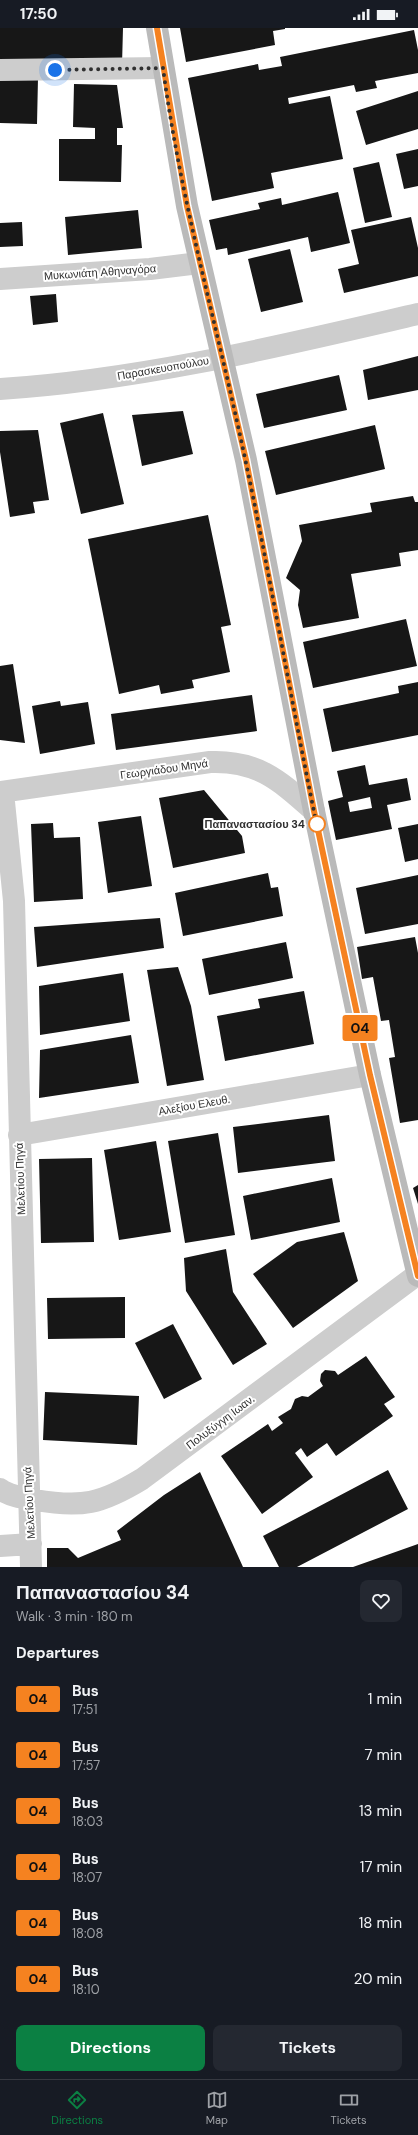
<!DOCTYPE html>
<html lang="en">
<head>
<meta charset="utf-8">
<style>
  :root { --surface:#171b24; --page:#242831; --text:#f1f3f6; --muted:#9ea1a6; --line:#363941; --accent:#0b8043 }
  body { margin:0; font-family:"DM Sans",sans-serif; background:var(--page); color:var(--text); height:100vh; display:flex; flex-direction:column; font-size:15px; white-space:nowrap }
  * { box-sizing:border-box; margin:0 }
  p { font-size:13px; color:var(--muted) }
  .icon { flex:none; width:22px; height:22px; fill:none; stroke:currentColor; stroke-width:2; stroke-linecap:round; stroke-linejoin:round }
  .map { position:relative; height:1539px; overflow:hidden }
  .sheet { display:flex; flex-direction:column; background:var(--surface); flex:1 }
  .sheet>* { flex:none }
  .badge { padding:0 8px; border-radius:3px; font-size:14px; line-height:26px }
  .you { position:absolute; width:20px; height:20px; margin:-10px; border:3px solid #fff; border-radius:50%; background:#1a73e8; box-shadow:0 0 0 6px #1a73e833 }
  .map>.badge { position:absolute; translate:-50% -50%; box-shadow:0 0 0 2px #fff }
  h2 { padding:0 16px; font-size:15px; line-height:36px }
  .round { display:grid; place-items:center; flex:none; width:42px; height:42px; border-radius:8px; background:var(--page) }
  .overview { display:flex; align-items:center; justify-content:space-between; height:68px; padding:0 16px }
  h1 { font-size:19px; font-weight:700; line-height:30px }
  .cta { display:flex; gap:8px; margin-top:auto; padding:8px 16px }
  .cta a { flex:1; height:46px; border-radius:8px; background:var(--accent); color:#fff; font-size:16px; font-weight:700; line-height:46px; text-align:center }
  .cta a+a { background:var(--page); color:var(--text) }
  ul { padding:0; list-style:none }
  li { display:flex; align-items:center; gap:12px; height:56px; padding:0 16px }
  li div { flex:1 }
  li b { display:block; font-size:15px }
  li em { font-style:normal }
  li .badge { min-width:44px; font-weight:700; text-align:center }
  .status { display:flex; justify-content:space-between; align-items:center; height:28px; padding:0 20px; background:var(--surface); direction:ltr }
  .status svg { height:11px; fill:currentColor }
  .tab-bar { display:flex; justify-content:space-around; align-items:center; height:56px; border-top:1px solid var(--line); background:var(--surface); font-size:11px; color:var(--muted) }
  .tab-bar a { display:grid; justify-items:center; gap:2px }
  .tab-bar .current { color:var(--accent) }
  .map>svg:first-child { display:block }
  .building { fill:#171717; fill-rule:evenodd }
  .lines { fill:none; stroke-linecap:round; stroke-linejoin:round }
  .minor { stroke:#cdcdcd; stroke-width:22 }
  .secondary { stroke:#bababa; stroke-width:22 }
  .line-casing { stroke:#fff; stroke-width:9 }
  .line { stroke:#f58220; stroke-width:6 }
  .walk { stroke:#303030; stroke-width:4; stroke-dasharray:0 7.2 }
  .stop-dot { fill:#fff; stroke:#f58220; stroke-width:2 }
  .labels { text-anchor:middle; stroke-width:4; stroke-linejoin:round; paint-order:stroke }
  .street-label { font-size:11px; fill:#303030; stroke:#fff }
  .stop-label { font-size:11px; font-weight:bold; fill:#303030; stroke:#fff; text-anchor:end }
</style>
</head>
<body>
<div class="status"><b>17:50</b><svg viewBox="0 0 49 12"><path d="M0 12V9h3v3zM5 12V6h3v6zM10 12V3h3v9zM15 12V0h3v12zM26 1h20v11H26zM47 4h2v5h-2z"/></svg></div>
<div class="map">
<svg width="418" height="1539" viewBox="0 0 418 1539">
  <rect width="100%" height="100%" fill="#fff"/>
  <!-- building -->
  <path class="building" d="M0,0H123L122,37L0,33Z
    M180,0H285V1L273,3L275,17L186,34Z
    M414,2L418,22V45L375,53L377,60L356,64L354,57L288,70L289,76L330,68L343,131L271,145L274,160L212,173L188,50L258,36L259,42L282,38L280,29Z
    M0,49L38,50L37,96L0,95Z
    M74,56L117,57L123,100H117V117H122L121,154L59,153V111H95V100L73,99Z
    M418,63V101L366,117L356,83Z
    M418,121V158L404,161L396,126Z
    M379,134L392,189L365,195L353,140Z
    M338,164L350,215L311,224L308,209L228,227L227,220L216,222L209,192L260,181L258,175L281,170L282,177Z
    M138,182L142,220L68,227L65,189Z
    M411,189L418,220V248L344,265L338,241L359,236L351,202Z
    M22,194L23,218L0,219V195Z
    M290,221L303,274L261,284L248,231Z
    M56,266L58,294L33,297L30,268Z
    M418,328V362L368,372L363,342Z
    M339,347L347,382L264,400L256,366Z
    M183,383L193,426L142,438L132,387Z
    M103,385L124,476L81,486L60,395Z
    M375,397L385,441L276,467L265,423Z
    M38,402L49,472L33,474L35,485L10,489L0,424V403Z
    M413,468L415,474H418V522L399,525L401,538L351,546L359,590L303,600L298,577L300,562L286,550L302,513L299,497L372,484L370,475Z
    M208,487L231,597L221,599L230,644L192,652L194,660L161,666L159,657L119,666L88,511Z
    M406,591L417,638L313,660L303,614Z
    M13,636L25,715L0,712V638Z
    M418,654V707L332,724L323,681L399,665L398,658Z
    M252,667L257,703L116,722L111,686Z
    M60,673L61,678L88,674L95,716L40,726L32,678Z
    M365,737L369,757L407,750L411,772L387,777L392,801L336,812L328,773L343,769L337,743ZM370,769L372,780L350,784L348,774Z
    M204,762L242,808L245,825L173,840L159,770Z
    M141,788L152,858L108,865L98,794Z
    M53,795L54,810L80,809L83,871L34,874L31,796Z
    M418,796V831L405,834L398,800Z
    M268,845L271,860L278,859L283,888L183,908L175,865Z
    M418,847V896L365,906L356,860Z
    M160,890L164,920L37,939L34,899Z
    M415,909L418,925V1092L400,1095L389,1030L395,1029L389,992L381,993L373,949L362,951L357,919Z
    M286,914L293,950L209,967L202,931Z
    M178,939L191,978L204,1052L167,1058L147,942Z
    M123,945L130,993L40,1007L39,958Z
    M304,963L314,1016L225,1033L217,988L260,980L258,971Z
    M131,1007L139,1055L39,1070L40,1022Z
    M329,1087L335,1133L238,1145L233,1099Z
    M218,1105L235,1207L185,1215L168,1113Z
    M156,1113L171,1204L119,1212L104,1122Z
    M92,1130L94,1214L41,1215L39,1131Z
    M332,1150L340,1194L251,1212L243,1168Z
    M418,1157V1176L413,1160Z
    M344,1204L358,1253L293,1300L253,1246L297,1214Z
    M226,1221L233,1264L267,1316L233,1337L186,1263L184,1230Z
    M125,1269V1310L48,1311L47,1270Z
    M173,1296L202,1351L164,1371L135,1315Z
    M366,1328L395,1369L384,1376L393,1388L336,1428L327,1415L307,1429L301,1420L295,1425L313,1449L262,1486L221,1428L268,1396L272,1403L283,1395L278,1389L291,1381L295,1371L302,1368L308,1369L323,1358L320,1353L321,1346L325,1342L335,1343L338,1347Z
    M45,1364L139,1368L137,1417L43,1412Z
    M388,1442L408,1481L297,1539H279L263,1508Z
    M200,1444L243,1539H47V1520H68L78,1530L121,1512L117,1503L164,1467Z
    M418,1516V1539H353Z"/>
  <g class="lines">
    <!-- minor -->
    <path class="minor" d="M0,42L163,40
      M0,251L150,241L199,235
      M0,361C141,352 280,318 418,286
      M0,764L210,734C258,732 280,753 314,783
      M3,764L14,873L31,1539
      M19,1107L370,1047
      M0,1461C9,1468 23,1470 35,1472C82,1480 101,1476 142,1451L418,1246
      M0,1518L31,1516"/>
    <!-- secondary -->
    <path class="secondary" d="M157,0L187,178L246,432L314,783L370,1047L418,1248"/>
  </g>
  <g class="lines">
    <defs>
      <path id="line" d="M157,0L187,178L246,432L314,783L370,1047L418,1248"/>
    </defs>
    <!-- line casing -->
    <use href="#line" class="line-casing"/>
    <!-- line -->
    <use href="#line" class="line"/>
    <!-- walk -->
    <path class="walk" d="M55,42L163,40C180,169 216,294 243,421C270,546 291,673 317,798V796"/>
  </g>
  <!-- markers -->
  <circle class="stop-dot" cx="317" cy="796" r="8"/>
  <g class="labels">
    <!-- street labels -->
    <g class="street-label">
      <text transform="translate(100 244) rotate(-4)" y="4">Μυκωνιάτη Αθηναγόρα</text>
      <text transform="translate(163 340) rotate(-10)" y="4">Παρασκευοπούλου</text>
      <text transform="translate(164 741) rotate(-8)" y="4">Γεωργιάδου Μηνά</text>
      <text transform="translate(194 1077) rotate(-10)" y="4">Αλεξίου Ελευθ.</text>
      <text transform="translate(20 1151) rotate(-92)" y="4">Μελετίου Πηγά</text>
      <text transform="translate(220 1394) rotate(-37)" y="4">Πολυξύγγη Ιωαν.</text>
      <text transform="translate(29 1475) rotate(-93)" y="4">Μελετίου Πηγά</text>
    </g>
    <!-- stop labels -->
    <g class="stop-label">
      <text x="305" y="800">Παπαναστασίου 34</text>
    </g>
  </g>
</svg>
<div class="you" style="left:55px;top:42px"></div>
<b class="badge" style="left:360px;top:1000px;background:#f58220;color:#111">04</b>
</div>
<section class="sheet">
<div class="overview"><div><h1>Παπαναστασίου 34</h1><p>Walk · 3 min · 180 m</p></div><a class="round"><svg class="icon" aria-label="heart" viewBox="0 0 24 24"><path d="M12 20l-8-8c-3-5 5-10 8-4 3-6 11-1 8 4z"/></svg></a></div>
<h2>Departures</h2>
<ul>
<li><span class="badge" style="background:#f58220;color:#111">04</span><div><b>Bus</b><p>17:51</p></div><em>1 min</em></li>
<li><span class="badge" style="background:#f58220;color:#111">04</span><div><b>Bus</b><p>17:57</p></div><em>7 min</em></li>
<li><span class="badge" style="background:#f58220;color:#111">04</span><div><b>Bus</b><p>18:03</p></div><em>13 min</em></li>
<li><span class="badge" style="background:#f58220;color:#111">04</span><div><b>Bus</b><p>18:07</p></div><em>17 min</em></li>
<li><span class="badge" style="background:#f58220;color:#111">04</span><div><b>Bus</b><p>18:08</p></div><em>18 min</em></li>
<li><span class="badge" style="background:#f58220;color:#111">04</span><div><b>Bus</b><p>18:10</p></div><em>20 min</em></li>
</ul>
<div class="cta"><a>Directions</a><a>Tickets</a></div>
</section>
<nav class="tab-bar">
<a class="current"><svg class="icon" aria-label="directions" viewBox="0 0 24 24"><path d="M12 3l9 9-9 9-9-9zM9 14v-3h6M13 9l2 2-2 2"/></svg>Directions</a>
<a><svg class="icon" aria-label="map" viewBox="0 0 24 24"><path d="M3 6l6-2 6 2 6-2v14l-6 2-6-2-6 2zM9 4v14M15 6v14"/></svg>Map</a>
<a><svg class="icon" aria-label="tickets" viewBox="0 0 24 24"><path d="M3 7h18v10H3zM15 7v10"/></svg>Tickets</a>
</nav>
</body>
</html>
